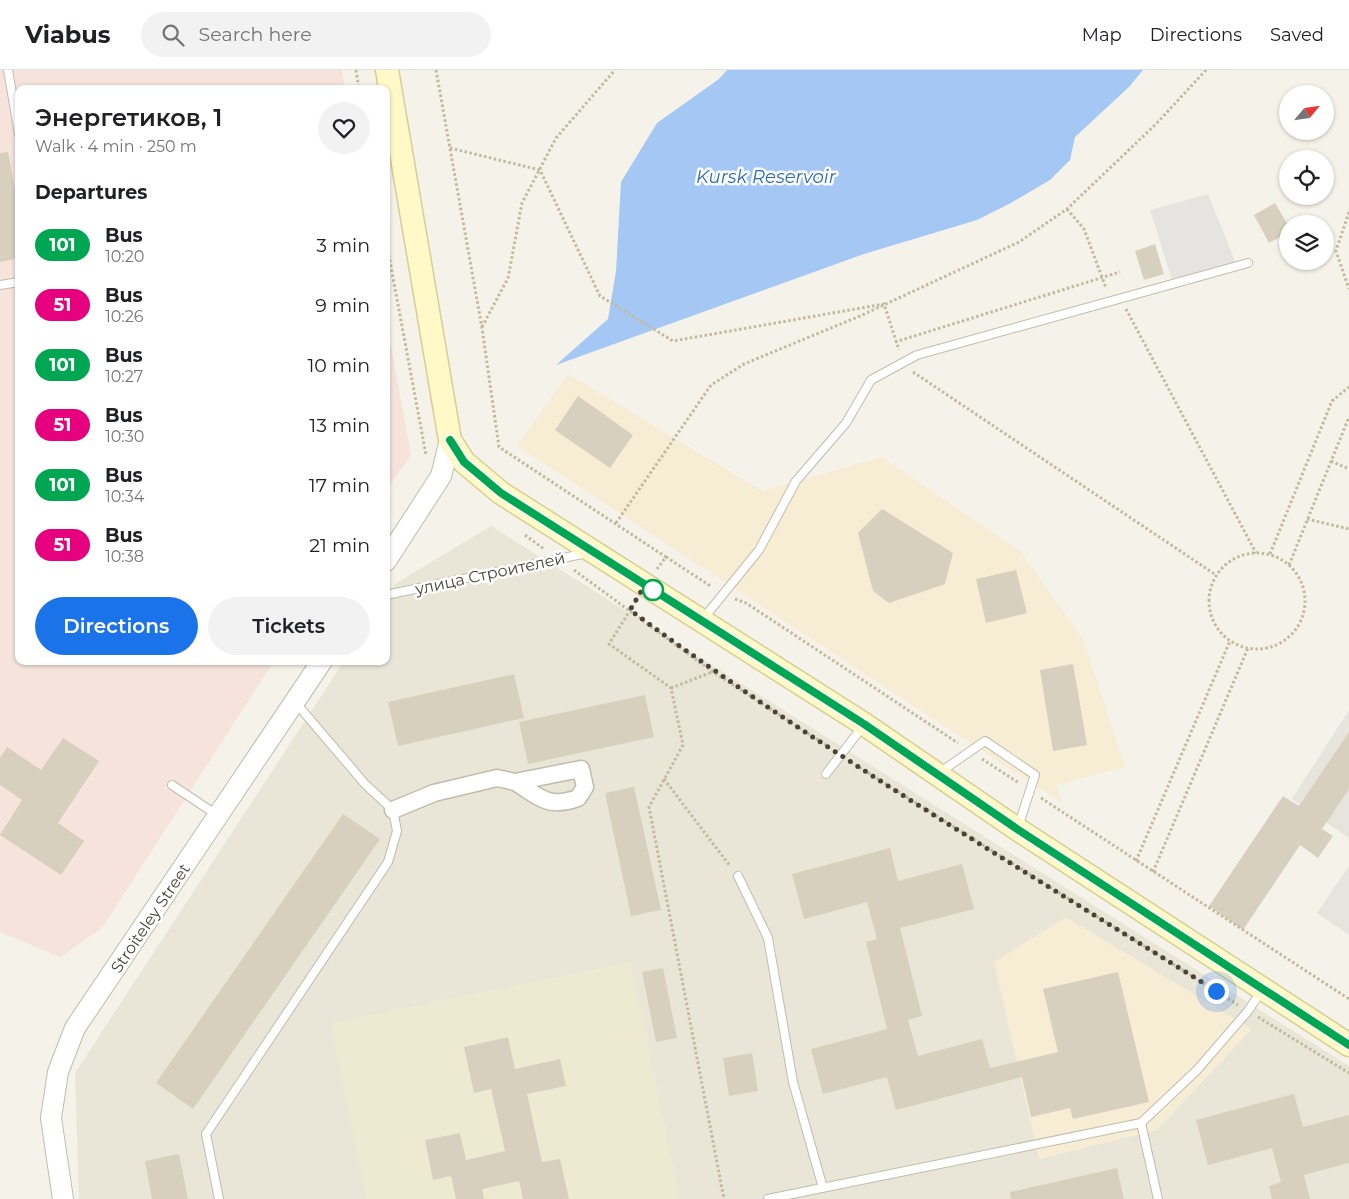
<!DOCTYPE html>
<html lang="en">
<head>
<meta charset="utf-8">
<style>
  :root { --surface:#fff; --page:#f2f2f2; --text:#202124; --muted:#757577; --line:#e0e0e0; --accent:#1a73e8 }
  body { margin:0; font-family:Montserrat,sans-serif; background:var(--page); color:var(--text); height:100vh; display:flex; flex-direction:column; font-size:19px; white-space:nowrap }
  * { box-sizing:border-box; margin:0 }
  p { font-size:16px; color:var(--muted) }
  .icon { flex:none; width:28px; height:28px; fill:none; stroke:currentColor; stroke-width:2; stroke-linecap:round; stroke-linejoin:round }
  .map { position:relative; flex:1; overflow:hidden }
  .sheet { position:absolute; left:15px; top:15px; width:375px; height:580px; display:flex; flex-direction:column; background:var(--surface); border-radius:10px; box-shadow:0 1px 4px #0004 }
  .sheet>* { flex:none }
  .badge { padding:0 10px; border-radius:16px; font-size:18px; line-height:32px }
  .needle { width:32px; rotate:61deg }
  .tools { position:absolute; left:1279px; top:15px; display:grid; gap:10px }
  .tools a { display:grid; place-items:center; width:55px; height:55px; border-radius:50%; background:var(--surface); box-shadow:0 1px 4px #0004; font-size:25px }
  .you { position:absolute; width:25px; height:25px; margin:-12px; border:4px solid #fff; border-radius:50%; background:#1a73e8; box-shadow:0 0 0 8px #1a73e833 }
  .map>.badge { position:absolute; translate:-50% -50%; box-shadow:0 0 0 2px #fff }
  h2 { padding:0 20px; font-size:19px; line-height:45px }
  .round { display:grid; place-items:center; flex:none; width:52px; height:52px; border-radius:26px; background:var(--page) }
  .summary { display:flex; align-items:center; justify-content:space-between; height:85px; padding:0 20px }
  h1 { font-size:24px; font-weight:600; line-height:38px }
  .cta { display:flex; gap:10px; margin-top:auto; padding:10px 20px }
  .cta a { flex:1; height:58px; border-radius:30px; background:var(--accent); color:#fff; font-size:20px; font-weight:600; line-height:58px; text-align:center }
  .cta a+a { background:var(--page); color:var(--text) }
  ul { padding:0; list-style:none }
  li { display:flex; align-items:center; gap:15px; height:60px; padding:0 20px }
  li div { flex:1 }
  li b { display:block; font-size:19px }
  li em { font-style:normal }
  li .badge { min-width:55px; font-weight:700; text-align:center }
  header { display:flex; align-items:center; gap:30px; box-sizing:border-box; height:70px; padding:0 25px; background:var(--surface); border-bottom:1px solid var(--line) }
  header strong { font-size:24px }
  nav { display:flex; gap:28px; margin-inline-start:auto; font-size:18px }
  .search { width:350px; height:45px; background:var(--page); display:flex; align-items:center; gap:12px; box-sizing:border-box; padding:0 18px; border-radius:28px; color:var(--muted); font-size:19px }
  .map>svg:first-child { display:block }
  .residential { fill:#e9e5d7 }
  .commercial { fill:#f7ecd4 }
  .industrial { fill:#e7e4dd }
  .education { fill:#eeead2 }
  .medical { fill:#f5e3dc }
  .parking { fill:#e6e4e0 }
  .water { fill:#a4c8f3 }
  .building { fill:#d7d0be }
  .lines { fill:none; stroke-linecap:round; stroke-linejoin:round }
  .service-casing { stroke:#c1bcab; stroke-width:10 }
  .minor-casing { stroke:#c1bcab; stroke-width:19 }
  .tertiary-casing { stroke:#c1bcab; stroke-width:22 }
  .secondary-casing { stroke:#d6cd97; stroke-width:25 }
  .path { stroke:#c3ba9b; stroke-width:3; stroke-dasharray:2.5 2.5; stroke-linecap:butt }
  .service { stroke:#fff; stroke-width:8 }
  .minor { stroke:#fff; stroke-width:16 }
  .tertiary { stroke:#fff; stroke-width:20 }
  .secondary { stroke:#fff9c8; stroke-width:22 }
  .line-casing { stroke:#fff; stroke-width:11 }
  .line { stroke:#00a651; stroke-width:8 }
  .walk { stroke:#494437; stroke-width:5; stroke-dasharray:0 9 }
  .stop-dot { fill:#fff; stroke:#00a651; stroke-width:2.5 }
  .labels { text-anchor:middle; stroke-width:5; stroke-linejoin:round; paint-order:stroke }
  .street-label { font-size:16px; fill:#494437; stroke:#fff }
  .water-label { font-size:18px; font-style:italic; fill:#2c6bb9; stroke:#fff }
</style>
</head>
<body>
<header>
<strong>Viabus</strong>
<div class="search"><svg class="icon" aria-label="search" viewBox="0 0 24 24"><circle cx="10" cy="10" r="6"/><path d="M15 15l6 6"/></svg>Search here</div>
<nav><a>Map</a><a>Directions</a><a>Saved</a></nav>
</header>
<div class="map">
<svg width="1349" height="1129" viewBox="0 0 1349 1129">
  <rect width="100%" height="100%" fill="#f5f3e9"/>
  <!-- residential -->
  <path class="residential" d="M491,456L1349,996V1129H79L75,1003L344,591H386V527L395,514Z"/>
  <!-- commercial -->
  <path class="commercial" d="M568,304L762,421L882,387L1020,481L1083,569L1125,697L1056,715L1062,733L517,376Z
    M1066,847L1252,959L1157,1060L1039,1089L994,892Z"/>
  <!-- industrial -->
  <path class="industrial" d="M1349,640V768L1292,729Z
    M1349,796V865L1317,843Z"/>
  <!-- education -->
  <path class="education" d="M631,892L680,1129H366L331,953Z"/>
  <!-- medical -->
  <path class="medical" d="M0,0H342L345,19H19V591H274L102,858L60,887L0,862Z
    M386,248L411,385L386,421Z"/>
  <!-- parking -->
  <path class="parking" d="M1208,124L1237,196L1173,213L1150,140Z"/>
  <!-- water -->
  <path class="water" d="M727,0H1143L1129,17L1075,67L1070,90L1050,110L1011,133L977,150L864,184L556,295L608,249L616,201L621,112L657,53L719,9Z"/>
  <!-- building -->
  <path class="building" d="M8,82L19,140V188L0,192V83Z
    M1275,133L1288,155V163L1269,173L1254,145Z
    M1155,174L1164,204L1144,210L1135,181Z
    M578,326L633,365L610,398L555,360Z
    M882,439L953,483L945,514L889,533L873,521L858,463Z
    M1016,500L1027,543L986,553L976,509Z
    M1073,594L1087,675L1053,681L1040,600Z
    M514,604L524,648L398,676L388,632Z
    M645,625L654,667L528,694L519,652Z
    M1349,662V719L1322,759L1333,766L1318,788L1300,775L1243,860L1209,836L1283,726L1299,736Z
    M63,668L99,691L58,753L84,771L61,805L0,765L22,730L0,715V688L7,677L41,700Z
    M634,717L661,840L631,846L605,723Z
    M343,744L380,769L193,1039L156,1013Z
    M890,778L898,811L962,794L974,839L900,858L922,946L908,950L918,986L982,969L990,998L1058,982L1043,919L1118,902L1149,1032L1073,1049L1070,1038L1031,1047L1022,1007L896,1040L887,1007L823,1024L811,979L887,959L866,872L877,869L867,832L804,849L792,804Z
    M663,898L677,968L656,972L642,902Z
    M508,967L515,999L560,989L566,1016L527,1024L542,1092L560,1089L569,1129H523L519,1111L482,1119L484,1129H456L451,1106L433,1110L425,1070L460,1063L466,1090L505,1081L491,1019L474,1023L464,977Z
    M752,983L758,1021L729,1026L723,988Z
    M1294,1024L1303,1057L1349,1045V1093L1304,1105L1310,1129H1272L1269,1116L1281,1112L1272,1078L1208,1095L1196,1050Z
    M179,1084L188,1129H152L145,1091Z
    M1117,1098L1124,1129H1011L1010,1122Z"/>
  <g class="lines">
    <defs>
      <path id="service" d="M8,0L19,64
        M0,215L19,212
        M386,525L587,483
        M703,549L759,480L796,411L846,353L871,310L917,285L1248,193
        M939,703L985,671L1035,705L1018,757
        M826,704L863,656
        M172,715L217,745
        M738,806L768,868L793,1012L823,1118
        M1141,1053L1158,1129
        M219,1129L206,1064L388,792L397,761L393,740L365,714L296,633
        M768,1129L1141,1053L1197,1000L1248,941L1262,920"/>
      <path id="minor" d="M393,740L434,723L497,708L515,712L581,699L585,717L578,728C547,739 540,727 515,712"/>
      <path id="tertiary" d="M386,491L441,406L450,370
        M63,1129L51,1048L58,1002L75,958L322,591"/>
      <path id="secondary" d="M387,0L450,370L464,392L501,423L864,654L1017,759L1349,975"/>
    </defs>
    <!-- service casing -->
    <use href="#service" class="service-casing"/>
    <!-- minor casing -->
    <use href="#minor" class="minor-casing"/>
    <!-- tertiary casing -->
    <use href="#tertiary" class="tertiary-casing"/>
    <!-- secondary casing -->
    <use href="#secondary" class="secondary-casing"/>
    <!-- path -->
    <path class="path" d="M356,0L359,19
      M436,0L482,258L499,377L666,487L657,499
      M450,78L540,100L600,226L673,271L884,234L899,280
      M1067,139L1084,159L1106,218
      M1349,142L1336,181L1349,219
      M386,170L426,385
      M1126,239L1256,483
      M482,257L508,208L522,133L556,68L615,0
      M895,272L1120,202
      M913,302L1216,505
      M1331,391L1349,399
      M1307,449L1349,459
      M616,453L711,315L744,294L860,246L1019,172L1067,139L1156,54L1206,0
      M525,465L544,479
      M1209 531a48 48 0 1 1 96 0a48 48 0 1 1-96 0Z
      M1270,484L1332,331L1349,317
      M666,487L712,517
      M1289,495L1349,347
      M574,500L713,602L829,677
      M735,529L746,533L958,673
      M636,531L609,574L671,618L683,675L649,737L724,1129
      M671,618L712,602
      M982,689L1019,713
      M851,692L1238,935
      M664,709L730,796
      M1041,728L1349,929
      M1136,791L1230,571
      M1153,802L1248,578
      M1258,947L1349,1003"/>
    <!-- service -->
    <use href="#service" class="service"/>
    <!-- minor -->
    <use href="#minor" class="minor"/>
    <!-- tertiary -->
    <use href="#tertiary" class="tertiary"/>
    <!-- secondary -->
    <use href="#secondary" class="secondary"/>
  </g>
  <g class="lines">
    <defs>
      <path id="line" d="M450,370L464,392L501,423L864,654L1017,759L1349,975"/>
    </defs>
    <!-- line casing -->
    <use href="#line" class="line-casing"/>
    <!-- line -->
    <use href="#line" class="line"/>
    <!-- walk -->
    <path class="walk" d="M653,520L645,515L630,540C817,678 1019,797 1216,921"/>
  </g>
  <!-- markers -->
  <circle class="stop-dot" cx="653" cy="520" r="10"/>
  <g class="labels">
    <!-- street labels -->
    <g class="street-label">
      <text transform="translate(490 503) rotate(-12)" y="6">улица Строителей</text>
      <text transform="translate(150 848) rotate(-56)" y="6">Stroiteley Street</text>
    </g>
    <!-- water labels -->
    <g class="water-label">
      <text x="766" y="113">Kursk Reservoir</text>
    </g>
  </g>
</svg>
<div class="tools">
<a><svg class="needle" viewBox="-14 -14 28 28"><path d="M0-13l5 13h-10z" fill="#e53935"/><path d="M0 13l5-13h-10z" fill="#757577"/></svg></a>
<a><svg class="icon" aria-label="locate" viewBox="0 0 24 24"><circle cx="12" cy="12" r="6"/><path d="M12 2v4M12 18v4M2 12h4M18 12h4"/></svg></a>
<a><svg class="icon" aria-label="layers" viewBox="0 0 24 24"><path d="M12 4l9 5-9 5-9-5zM3 14l9 5 9-5"/></svg></a>
</div>
<div class="you" style="left:1216px;top:921px"></div>
<section class="sheet">
<div class="summary"><div><h1>Энергетиков, 1</h1><p>Walk · 4 min · 250 m</p></div><a class="round"><svg class="icon" aria-label="heart" viewBox="0 0 24 24"><path d="M12 20l-8-8c-3-5 5-10 8-4 3-6 11-1 8 4z"/></svg></a></div>
<h2>Departures</h2>
<ul>
<li><span class="badge" style="background:#00a651;color:#fff">101</span><div><b>Bus</b><p>10:20</p></div><em>3 min</em></li>
<li><span class="badge" style="background:#e6007e;color:#fff">51</span><div><b>Bus</b><p>10:26</p></div><em>9 min</em></li>
<li><span class="badge" style="background:#00a651;color:#fff">101</span><div><b>Bus</b><p>10:27</p></div><em>10 min</em></li>
<li><span class="badge" style="background:#e6007e;color:#fff">51</span><div><b>Bus</b><p>10:30</p></div><em>13 min</em></li>
<li><span class="badge" style="background:#00a651;color:#fff">101</span><div><b>Bus</b><p>10:34</p></div><em>17 min</em></li>
<li><span class="badge" style="background:#e6007e;color:#fff">51</span><div><b>Bus</b><p>10:38</p></div><em>21 min</em></li>
</ul>
<div class="cta"><a>Directions</a><a>Tickets</a></div>
</section>
</div>
</body>
</html>
